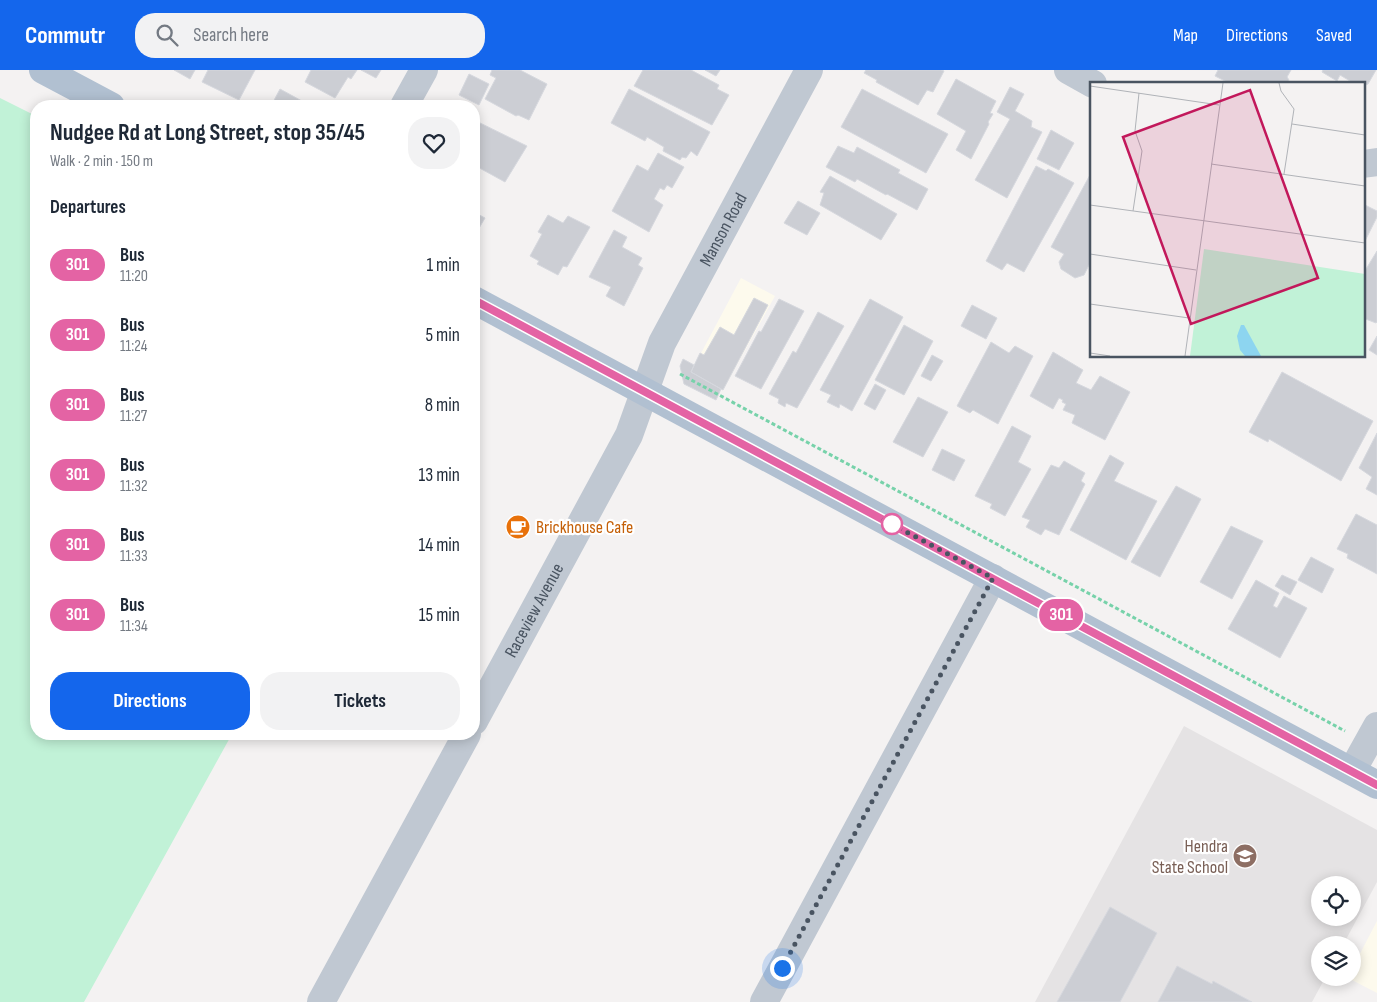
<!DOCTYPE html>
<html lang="en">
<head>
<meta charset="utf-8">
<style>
  :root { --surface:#fff; --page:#f2f2f3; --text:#1f2937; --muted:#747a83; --accent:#1466ec }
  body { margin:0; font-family:"Sofia Sans Condensed",sans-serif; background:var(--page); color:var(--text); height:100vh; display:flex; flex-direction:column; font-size:19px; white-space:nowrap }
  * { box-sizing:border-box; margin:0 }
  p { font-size:16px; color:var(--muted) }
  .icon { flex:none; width:28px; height:28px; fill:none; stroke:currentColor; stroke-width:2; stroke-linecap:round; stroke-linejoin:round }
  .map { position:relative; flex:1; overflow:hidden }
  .side { position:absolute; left:30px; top:30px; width:450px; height:640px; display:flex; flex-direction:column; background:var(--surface); border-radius:20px; box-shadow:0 2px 12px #0003 }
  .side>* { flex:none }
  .badge { padding:0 10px; border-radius:16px; font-size:18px; line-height:32px }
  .tools { position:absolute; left:1311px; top:806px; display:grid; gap:10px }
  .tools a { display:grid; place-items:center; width:50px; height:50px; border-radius:50%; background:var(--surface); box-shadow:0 2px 12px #0003; font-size:25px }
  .you { position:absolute; width:25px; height:25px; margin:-12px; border:4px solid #fff; border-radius:50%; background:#1a73e8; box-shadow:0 0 0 8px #1a73e833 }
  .map>.badge { position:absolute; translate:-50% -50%; box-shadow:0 0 0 2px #fff }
  h2 { padding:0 20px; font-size:19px; line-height:45px }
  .round { display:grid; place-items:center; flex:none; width:52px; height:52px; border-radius:20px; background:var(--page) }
  .headline { display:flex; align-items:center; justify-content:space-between; height:85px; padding:0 20px }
  h1 { font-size:24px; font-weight:700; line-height:38px }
  .action { display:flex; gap:10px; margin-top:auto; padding:10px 20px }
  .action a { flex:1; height:58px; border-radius:20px; background:var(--accent); color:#fff; font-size:20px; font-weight:700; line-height:58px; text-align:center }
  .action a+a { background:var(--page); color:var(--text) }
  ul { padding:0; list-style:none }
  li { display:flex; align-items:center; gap:15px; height:70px; padding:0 20px }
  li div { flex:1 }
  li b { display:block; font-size:19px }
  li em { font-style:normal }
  li .badge { min-width:55px; font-weight:700; text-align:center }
  header { display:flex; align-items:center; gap:30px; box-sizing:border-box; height:70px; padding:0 25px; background:var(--accent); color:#fff }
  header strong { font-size:24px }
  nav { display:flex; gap:28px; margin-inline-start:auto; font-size:18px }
  .search { width:350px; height:45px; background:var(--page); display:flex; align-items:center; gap:12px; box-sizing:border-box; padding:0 18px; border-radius:20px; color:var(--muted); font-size:19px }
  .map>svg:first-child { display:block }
  .commercial { fill:#fdfaed }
  .education { fill:#e5e3e4; fill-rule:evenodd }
  .green { fill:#c1f2d7 }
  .building { fill:#ccced4; stroke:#d6d8de }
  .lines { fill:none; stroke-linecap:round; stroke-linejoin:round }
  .path { stroke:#77d2aa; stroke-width:3; stroke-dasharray:4 2.5; stroke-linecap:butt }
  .minor { stroke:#c0c8d2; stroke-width:28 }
  .major { stroke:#b1c0d1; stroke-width:28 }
  .line-casing { stroke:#fff; stroke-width:11 }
  .line { stroke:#e463a4; stroke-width:8 }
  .walk { stroke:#495461; stroke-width:5; stroke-dasharray:0 9 }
  .stop-dot { fill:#fff; stroke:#e463a4; stroke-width:2.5 }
  .labels { text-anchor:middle; stroke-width:4.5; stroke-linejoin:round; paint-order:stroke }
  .street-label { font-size:18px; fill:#495461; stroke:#fff }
  .food-label { font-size:18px; fill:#c56008; stroke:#fff; text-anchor:start }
  .education-label { font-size:18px; fill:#785e54; stroke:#fff; text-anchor:end }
  .inset-road { fill:none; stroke:#b0b3b8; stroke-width:1 }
  .view { fill:#c2185b; fill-opacity:0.15; stroke:#c2185b; stroke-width:2.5 }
  .inset-edge { fill:none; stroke:#495461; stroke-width:2.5 }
</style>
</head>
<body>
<header>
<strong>Commutr</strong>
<div class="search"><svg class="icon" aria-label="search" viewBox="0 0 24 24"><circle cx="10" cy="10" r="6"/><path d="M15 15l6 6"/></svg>Search here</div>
<nav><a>Map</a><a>Directions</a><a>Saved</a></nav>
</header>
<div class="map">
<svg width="1377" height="932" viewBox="0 0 1377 932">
  <rect width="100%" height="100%" fill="#f4f2f2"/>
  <!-- commercial -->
  <path class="commercial" d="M741,208L775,226L723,320L691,302Z
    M1377,851V923L1348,908H1352L1353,897Z"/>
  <!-- education -->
  <path class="education" d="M1184,656L1377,760V812L1343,875H1320V908H1325L1312,932H1035ZM1320,815H1352V848H1320Z"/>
  <!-- green -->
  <path class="green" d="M0,28L36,46V664H232L84,932H0Z"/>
  <!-- building -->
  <path class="building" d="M174,0H195L190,9Z
    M208,0H255L239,30L202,12Z
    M311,0H357L351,9L348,7L335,28L305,12Z
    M361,0H381L376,8Z
    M492,0H520L547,14L529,50L518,45L516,46L485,29L496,8L490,5Z
    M643,0H691L719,15L717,19L729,25L712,55L634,16Z
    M705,0H720L716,6Z
    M866,0H941L944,1L933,22L927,20L918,35L876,12L877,10L864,3Z
    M1218,0H1291L1287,7L1289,10L1287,14H1231L1215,6Z
    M1323,0H1376L1368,14L1363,16V14H1355L1340,5L1337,11L1322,2Z
    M469,4L489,14L479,35L459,25Z
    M956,9L996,31L990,43L993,44L988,52L989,54L971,89L956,80L966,61L937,44Z
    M1010,17L1024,24L1015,41L1032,51L1031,57L1042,62L1007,128L975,110L1010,49L997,42Z
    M280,19L311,36H271Z
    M629,19L710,62L697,86L691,81L686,88L682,87L680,90L663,81L664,77L647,67L645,71L611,53Z
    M862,19L948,64L926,103L841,57Z
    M474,50L527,76L505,112L474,95Z
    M1051,60L1074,73L1059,100L1037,89Z
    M838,76L854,83L857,77L900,100L898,103L928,119L917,140L887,124L886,125L857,109L855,112L826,97Z
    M658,83L684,97L672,118L667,115L664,120L660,118L654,129L663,135L649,162L612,141L637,95L648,101Z
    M1036,96L1046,101L1048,99L1074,113L1024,202L1007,193L1002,200L986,191Z
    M1091,103V191L1084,205L1075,208L1061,199L1059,192L1064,184L1051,177Z
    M830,106L897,144L881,170L820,135L824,123L820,122Z
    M798,131L820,143L807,165L784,153Z
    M1363,134L1377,141V147L1363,175Z
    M474,142L485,148L475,165L474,164Z
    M548,145L563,153L568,146L590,157L567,197L563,196L558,205L537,194L539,191L530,186L542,164L538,162Z
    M614,160L627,167L622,177L642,188L638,195L643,198L624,236L606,226L611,217L589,207Z
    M1377,181V252L1376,253L1363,248V204Z
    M754,228L768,235L723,320L691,302L700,283L704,285L720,257L734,265Z
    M779,229L804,241L761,319L735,306L759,261L761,262Z
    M870,229L903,247L852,341L840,334L839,338L827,332L831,325L820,320Z
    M972,235L997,248L986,269L961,256Z
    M818,242L844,256L797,338L786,333L785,337L778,333L779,329L769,324L793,281L796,283Z
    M904,255L933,271L904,325L875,310Z
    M1377,266V285L1369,280Z
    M991,272L1009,283L1015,276L1033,286L998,354L973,340L970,343L957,336Z
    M1053,282L1083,300L1076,313L1091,320L1100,306L1130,322L1105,370L1072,353L1075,345L1063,340L1066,334L1062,332L1063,330L1059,328L1053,339L1030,326Z
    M932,285L943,291L931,311L921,306Z
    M683,289L694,295L691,302L721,319L716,330L684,314L680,296Z
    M1282,302L1373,351L1341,411L1269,369L1268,372L1249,362Z
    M875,314L886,320L875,340L864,334Z
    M918,327L948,342L923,387L893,372Z
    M1012,356L1031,366L1018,392L1031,399L1005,446L990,438L992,434L975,426Z
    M1377,363V425L1366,419L1372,407L1359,398Z
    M942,379L965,390L954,411L932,400Z
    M1110,385L1124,393L1114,411L1157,431L1126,490L1070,460Z
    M1064,391L1085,403L1081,411L1085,414L1059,465L1045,459L1041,465L1026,457L1030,450L1022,447L1051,395L1059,398Z
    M1176,416L1201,429L1160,507L1131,492Z
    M1356,444L1377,455V504L1347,488L1348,484L1337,479Z
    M1231,456L1263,471L1232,529L1200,512Z
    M1311,487L1334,499L1322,523L1298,510Z
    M1282,505L1297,512L1290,525L1275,516Z
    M1256,510L1279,523L1273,536L1277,538L1284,526L1307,538L1280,588L1228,559Z
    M1110,837L1157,863L1120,932H1057Z
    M1177,896L1212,914L1213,911L1252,932H1158Z"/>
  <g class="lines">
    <!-- path -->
    <path class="path" d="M680,304L1345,661"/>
    <!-- minor -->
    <g class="minor">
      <path d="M1068,0L1093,14"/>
      <path d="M404,36L424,0"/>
      <path d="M1363,94L1377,92"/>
      <path id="s1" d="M474,651L629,365L662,273L809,0"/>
      <path d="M1352,701L1377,656"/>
      <path d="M321,932L467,664"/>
      <path d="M764,932L993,508"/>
    </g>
    <!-- major -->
    <path class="major" d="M43,0L111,36
      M474,230L1377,715"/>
  </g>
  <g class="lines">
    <defs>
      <path id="line" d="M474,230L1377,715"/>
    </defs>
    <!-- line casing -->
    <use href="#line" class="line-casing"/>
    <!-- line -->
    <use href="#line" class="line"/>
    <!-- walk -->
    <path class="walk" d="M782,898L993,508L884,450L892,454"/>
  </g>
  <!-- icons -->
  <defs>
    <symbol id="cafe-disc" viewBox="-11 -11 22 22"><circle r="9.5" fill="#e8710a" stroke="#fff"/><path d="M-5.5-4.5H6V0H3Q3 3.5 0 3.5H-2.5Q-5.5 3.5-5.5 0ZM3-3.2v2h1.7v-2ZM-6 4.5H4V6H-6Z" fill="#fff"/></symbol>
    <symbol id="school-disc" viewBox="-11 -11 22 22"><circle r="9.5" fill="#8d6e63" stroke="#fff"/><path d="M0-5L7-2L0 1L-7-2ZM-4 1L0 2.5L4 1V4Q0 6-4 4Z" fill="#fff"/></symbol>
  </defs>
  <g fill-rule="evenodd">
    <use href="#cafe-disc" x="504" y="443" width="28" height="28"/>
    <use href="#school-disc" x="1231" y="772" width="28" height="28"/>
  </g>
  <!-- markers -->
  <circle class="stop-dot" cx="892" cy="454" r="10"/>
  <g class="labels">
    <!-- street labels -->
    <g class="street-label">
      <text dy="6" stroke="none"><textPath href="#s1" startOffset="552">Manson Road</textPath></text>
      <text dy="6" stroke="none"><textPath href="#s1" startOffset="126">Raceview Avenue</textPath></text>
    </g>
    <!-- food labels -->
    <g class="food-label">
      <text x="536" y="463">Brickhouse Cafe</text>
    </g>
    <!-- education labels -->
    <g class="education-label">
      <text x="1228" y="782">Hendra<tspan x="1228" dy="21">State School</tspan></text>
    </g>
  </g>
  <!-- overview -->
  <g transform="translate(1090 12)">
    <rect width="275" height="275" fill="#f4f2f2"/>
    <path d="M114,167L275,192V274H100Z" fill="#c1f2d7"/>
    <path d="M151,243H154L171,274H155L150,268L147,254Z" fill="#8dd5f0"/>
    <path class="inset-road" d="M189,1L191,9L204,27L194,92M0,4L129,23M202,42L275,53M121,82L275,104M0,123L275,161M43,129L52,69L45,49L49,11M0,172L106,188M0,222L99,236M0,271L20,274M95,274L133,1"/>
    <path class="view" d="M160,8L228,196L101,242L33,55Z"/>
    <rect width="275" height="275" class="inset-edge"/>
  </g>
</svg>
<div class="tools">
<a><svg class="icon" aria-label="locate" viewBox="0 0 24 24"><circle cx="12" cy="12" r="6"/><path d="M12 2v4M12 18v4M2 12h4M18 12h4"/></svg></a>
<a><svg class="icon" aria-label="layers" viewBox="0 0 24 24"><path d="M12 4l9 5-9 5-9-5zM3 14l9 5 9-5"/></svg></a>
</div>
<div class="you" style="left:782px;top:898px"></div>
<b class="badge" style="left:1061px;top:545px;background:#e463a4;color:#fff">301</b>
<section class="side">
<div class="headline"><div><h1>Nudgee Rd at Long Street, stop 35/45</h1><p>Walk · 2 min · 150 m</p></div><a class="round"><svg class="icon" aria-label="heart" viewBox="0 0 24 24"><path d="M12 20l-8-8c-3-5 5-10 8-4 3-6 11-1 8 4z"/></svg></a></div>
<h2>Departures</h2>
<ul>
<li><span class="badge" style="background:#e463a4;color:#fff">301</span><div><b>Bus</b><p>11:20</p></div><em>1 min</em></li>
<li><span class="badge" style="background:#e463a4;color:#fff">301</span><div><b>Bus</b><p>11:24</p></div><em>5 min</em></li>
<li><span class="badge" style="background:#e463a4;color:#fff">301</span><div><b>Bus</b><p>11:27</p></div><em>8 min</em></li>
<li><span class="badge" style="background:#e463a4;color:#fff">301</span><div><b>Bus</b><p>11:32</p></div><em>13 min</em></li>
<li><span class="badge" style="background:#e463a4;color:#fff">301</span><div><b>Bus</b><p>11:33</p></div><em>14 min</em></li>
<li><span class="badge" style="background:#e463a4;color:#fff">301</span><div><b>Bus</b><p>11:34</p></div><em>15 min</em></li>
</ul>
<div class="action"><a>Directions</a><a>Tickets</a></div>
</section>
</div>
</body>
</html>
